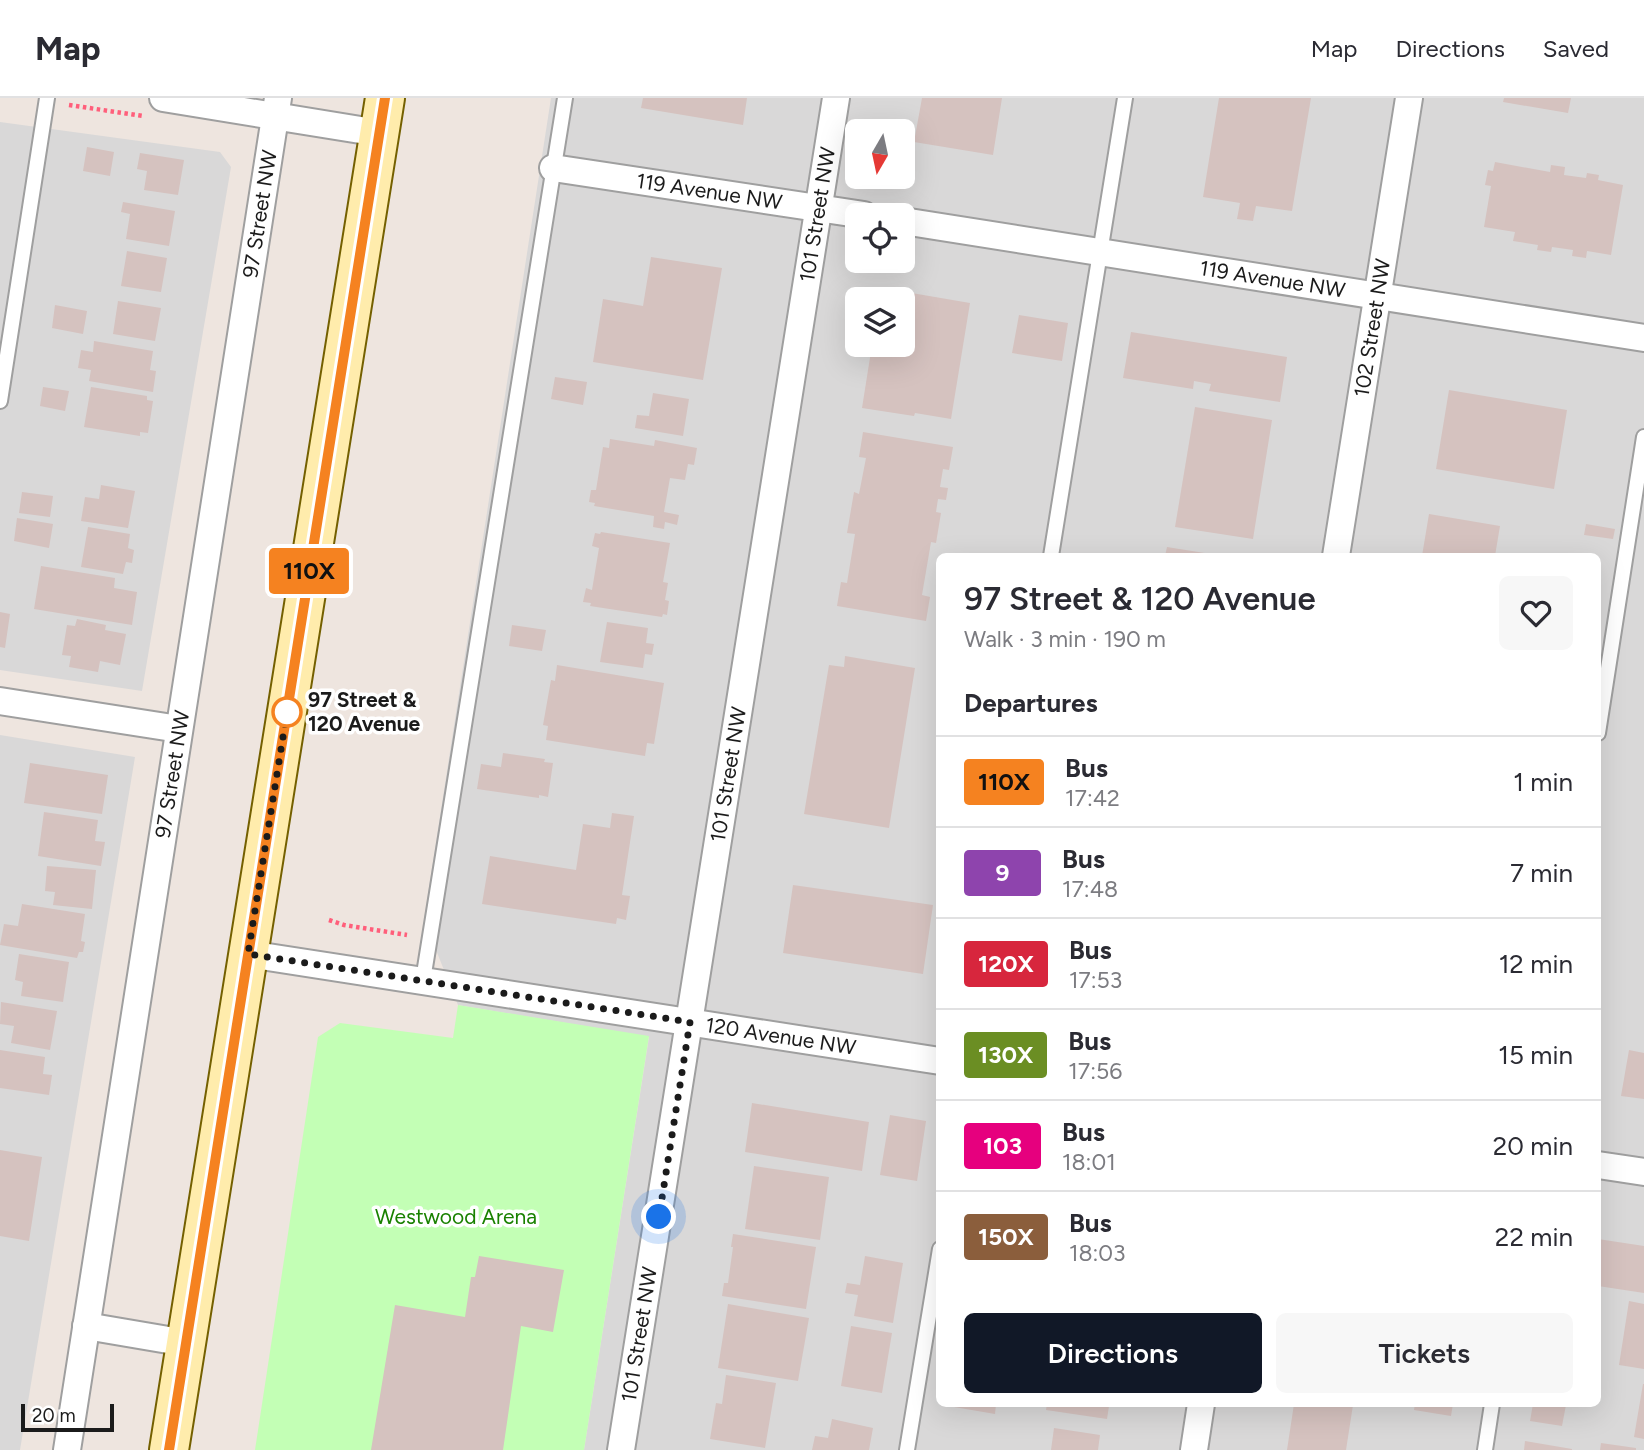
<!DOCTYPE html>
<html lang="en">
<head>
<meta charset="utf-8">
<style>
  :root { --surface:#fff; --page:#f7f7f7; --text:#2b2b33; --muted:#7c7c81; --line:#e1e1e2; --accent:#111827 }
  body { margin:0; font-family:Figtree,sans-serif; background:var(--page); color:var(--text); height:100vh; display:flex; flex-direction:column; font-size:26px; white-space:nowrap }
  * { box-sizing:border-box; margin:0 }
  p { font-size:23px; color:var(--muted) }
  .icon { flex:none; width:38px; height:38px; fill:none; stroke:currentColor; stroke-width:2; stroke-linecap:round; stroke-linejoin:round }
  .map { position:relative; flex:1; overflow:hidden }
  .sheet { position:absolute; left:936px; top:455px; width:665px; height:854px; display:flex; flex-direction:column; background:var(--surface); border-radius:10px; box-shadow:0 7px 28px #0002 }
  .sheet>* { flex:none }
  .badge { padding:0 14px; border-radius:5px; font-size:24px; line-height:46px }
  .needle { width:46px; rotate:189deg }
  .fabs { position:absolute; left:845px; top:21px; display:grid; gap:14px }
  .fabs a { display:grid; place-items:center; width:70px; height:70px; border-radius:10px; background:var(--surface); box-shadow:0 7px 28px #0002; font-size:35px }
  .scale { position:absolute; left:21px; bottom:18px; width:93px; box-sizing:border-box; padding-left:7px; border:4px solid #1b1b1b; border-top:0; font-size:19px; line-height:24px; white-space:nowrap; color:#1b1b1b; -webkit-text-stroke:5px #fff; paint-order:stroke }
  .you { position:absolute; width:35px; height:35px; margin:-18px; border:5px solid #fff; border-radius:50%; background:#1a73e8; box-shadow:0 0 0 10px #1a73e833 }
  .map>.badge { position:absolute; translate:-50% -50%; box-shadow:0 0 0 4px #fff }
  h2 { padding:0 28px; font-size:26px; line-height:63px }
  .round { display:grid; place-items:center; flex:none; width:74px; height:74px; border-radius:10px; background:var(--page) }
  .head { display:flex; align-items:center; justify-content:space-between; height:119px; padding:0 28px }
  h1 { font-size:33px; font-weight:600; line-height:52px }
  .button { display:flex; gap:14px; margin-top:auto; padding:14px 28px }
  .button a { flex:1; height:80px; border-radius:10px; background:var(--accent); color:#fff; font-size:28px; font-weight:600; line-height:80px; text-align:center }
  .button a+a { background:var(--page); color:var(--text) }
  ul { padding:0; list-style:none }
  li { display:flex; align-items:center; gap:21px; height:91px; padding:0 28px; border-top:2px solid var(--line) }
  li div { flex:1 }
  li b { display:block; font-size:26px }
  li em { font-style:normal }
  li .badge { min-width:77px; font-weight:700; text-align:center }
  header { display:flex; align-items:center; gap:42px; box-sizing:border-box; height:98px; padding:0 35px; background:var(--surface); border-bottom:2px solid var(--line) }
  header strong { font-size:33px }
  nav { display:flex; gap:38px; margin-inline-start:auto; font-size:24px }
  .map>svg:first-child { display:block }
  .residential { fill:#d9d8d8; fill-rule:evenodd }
  .park { fill:#c3ffb5 }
  .building { fill:#d5c2bf }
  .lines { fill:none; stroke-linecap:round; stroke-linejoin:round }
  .lane-casing { stroke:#9f9f9f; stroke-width:18 }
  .street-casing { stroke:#9f9f9f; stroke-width:30 }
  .secondary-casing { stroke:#746000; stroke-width:42 }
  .path { stroke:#ff5f7b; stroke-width:4.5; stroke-dasharray:3.5 3.5; stroke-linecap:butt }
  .lane { stroke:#fff; stroke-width:14 }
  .street { stroke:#fff; stroke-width:26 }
  .secondary { stroke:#ffecac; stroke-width:38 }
  .line-casing { stroke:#fff; stroke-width:16 }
  .line { stroke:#f58220; stroke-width:10 }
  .walk { stroke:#1b1b1b; stroke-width:7; stroke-dasharray:0 12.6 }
  .stop-dot { fill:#fff; stroke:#f58220; stroke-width:3.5 }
  .labels { text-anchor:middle; stroke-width:7; stroke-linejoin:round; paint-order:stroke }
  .street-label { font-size:21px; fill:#1b1b1b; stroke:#fff }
  .stop-label { font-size:21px; font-weight:bold; fill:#1b1b1b; stroke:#fff; text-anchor:start }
  .park-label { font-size:21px; fill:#198100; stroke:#fff }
</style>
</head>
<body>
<header>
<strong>Map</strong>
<nav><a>Map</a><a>Directions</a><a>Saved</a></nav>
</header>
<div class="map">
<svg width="1644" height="1352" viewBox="0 0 1644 1352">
  <rect width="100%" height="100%" fill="#eee5df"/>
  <!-- residential -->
  <path class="residential" d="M551,0H1644V1352H584L649,939L458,907L424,822ZM858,33H903V79H858ZM858,117H903V163H858ZM858,201H903V247H858ZM940,458H1598V1306H940Z
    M0,24L220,54L231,69L142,593L0,572Z
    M0,637L135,659L20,1352H0Z"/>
  <!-- park -->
  <path class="park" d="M458,907L649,938L584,1352H255L318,939L340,925L453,940Z"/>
  <!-- building -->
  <path class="building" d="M643,0H747L743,27L641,10Z
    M922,0H1002L993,57L914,44Z
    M1219,0H1311L1292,113L1256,108L1253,123L1237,121L1240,105L1203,99Z
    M1504,0H1571L1568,15L1503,4Z
    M87,49L114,54L110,78L83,73Z
    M140,55L184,62L178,97L144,92L147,73L137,71Z
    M1495,64L1550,74L1551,67L1565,69L1564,77L1586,80L1587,75L1599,77L1598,82L1623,87L1611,157L1587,153L1586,160L1572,158L1573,152L1552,149L1551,154L1537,152L1538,147L1513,143L1515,134L1484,129L1491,88L1485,87L1488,72L1493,73Z
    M123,104L175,113L169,148L126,141L130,116L121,114Z
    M127,153L167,160L161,194L121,188Z
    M651,159L722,170L703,282L593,264L603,201L643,208Z
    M900,193L970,205L951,321L915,315L914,318L862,310L872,247H903V201H898Z
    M118,203L161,210L155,243L113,236Z
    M55,207L87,213L83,236L52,230Z
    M1019,217L1068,225L1062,263L1012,255Z
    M1131,234L1287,259L1280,304L1209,293L1211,286L1194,283L1193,291L1123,280Z
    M94,243L153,253L150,272L156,273L153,294L89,283L91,272L78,270L81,252L93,254Z
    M555,279L587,284L583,307L551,301Z
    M43,289L69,293L65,313L40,308Z
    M91,289L147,298V302L153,303L148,335L140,334V338L84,329Z
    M1449,292L1567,312L1554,391L1436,371Z
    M653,295L689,301L683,338L635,330L637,317L649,318Z
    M1195,309L1272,322L1253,441L1175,429Z
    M863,334L953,349L949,372L943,371L940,389L948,390L946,402L938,401L936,414L941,415L936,445L931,444L922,497L930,499L926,523L837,508L841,484L847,485L855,436L847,435L854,394L859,396L866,360L859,359Z
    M610,341L654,348L655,342L697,350L694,367L688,366L685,382L670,380L664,414L679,417L677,427L665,424L664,431L653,429L654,418L594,408L595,405L589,404L591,392H596L603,349L609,350Z
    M101,387L135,393L128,430L81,423L85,399L99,401Z
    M22,394L53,398L50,419L19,415Z
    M1429,416L1500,428L1495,458H1422Z
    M17,420L53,426L49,450L14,443Z
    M1586,426L1615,431L1613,441L1584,437Z
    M88,429L130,436L128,450L134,452L132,465L126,464L123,476L81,469Z
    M601,434L670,445L663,484L668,485L665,502L669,503L667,517L663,516L662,519L590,508L591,505L583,504L586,490L592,492L599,450L592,448L595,435L600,436Z
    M1167,449L1217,457V458H1165Z
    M41,468L115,480L114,490L137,494L132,527L34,511Z
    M0,514L10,516L5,550L0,549Z
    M77,521L106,527L105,532L126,536L120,567L100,563L98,574L69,569L71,558L62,557L67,527L75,528Z
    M607,524L648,530L646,545L654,546L652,557L645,556L643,570L600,564Z
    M512,527L546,532L542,553L509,548Z
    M845,558L915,570L889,730L804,716L829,567L844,569Z
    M557,567L664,585L654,646L647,645L645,658L546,642L548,628L543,627L551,582L555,583Z
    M503,655L545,661L544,664L553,665L548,699L539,697V700L477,691L481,666L501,669Z
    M30,665L108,677L102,716L24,705Z
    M44,714L98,722L95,743L105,744L101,768L38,758Z
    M612,715L634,718L622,797L630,798L626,822L617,820L616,826L482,806L490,758L576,772L583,726L610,730Z
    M47,768L96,772L92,811L53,807L55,794L45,793Z
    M793,787L933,807L923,876L783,855Z
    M22,806L85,816L81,843L85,844L83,854H79L77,860L0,847L4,826L18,828Z
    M19,856L69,864L63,904L21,898L23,884L15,882Z
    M1,904L57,913L50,952L11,945L14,928L0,926Z
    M0,952L45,959L43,976L52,977L49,997L0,990Z
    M1629,952L1644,955V1001L1621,998Z
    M752,1005L869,1024L862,1073L745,1054Z
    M890,1017L926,1023L917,1083L880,1077Z
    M0,1052L42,1059L29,1143L0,1138Z
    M754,1068L829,1079L820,1142L745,1131Z
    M733,1136L816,1149L806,1211L722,1198L724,1185H728L733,1149H731Z
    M1598,1141L1644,1148V1195L1598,1188Z
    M479,1158L564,1172L553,1234L521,1228L503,1352H371L395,1207L465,1219L471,1179H475Z
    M865,1158L903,1165L893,1225L854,1218L858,1197L845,1195L847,1185L860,1187Z
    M1629,1203L1644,1206V1271L1619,1267Z
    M728,1206L809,1220L798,1283L718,1270Z
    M851,1228L892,1235L882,1295L841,1288Z
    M726,1277L776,1285L765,1350L710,1341L716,1305L722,1306Z
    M1643,1286H1644V1341L1634,1339Z
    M954,1306H996L995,1316L954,1309Z
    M1047,1306H1117L1116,1309L1109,1308L1107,1321L1046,1312Z
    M1294,1306L1353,1307L1346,1352H1287Z
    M1415,1306H1453L1451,1318L1414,1312Z
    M1533,1306L1566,1307L1562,1328L1530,1323Z
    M832,1321L873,1330L869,1352H812L815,1338L828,1340Z
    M1054,1330L1100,1337L1098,1352H1051Z
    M1525,1343L1572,1351V1352H1524Z
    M1601,1345L1636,1350V1352H1600Z"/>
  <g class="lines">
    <defs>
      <path id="lane" d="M0,303L47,0
        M1051,458L1125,0
        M1598,635L1644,339
        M423,882L565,0
        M907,1352L940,1151
        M1485,1352L1492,1306"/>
      <g id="street">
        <path d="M163,0L379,35"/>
        <path id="s1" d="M553,70L864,117"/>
        <path id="s2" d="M903,123L1644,240"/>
        <path id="s3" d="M1336,458L1409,0"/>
        <path d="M0,603L179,631"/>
        <path id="s4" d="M248,856L940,963"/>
        <path d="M1598,1067L1644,1074"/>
        <path d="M86,1228L186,1245"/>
        <path id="s5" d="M67,1352L278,0"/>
        <path id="s6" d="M621,1352L836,0"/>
        <path d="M1194,1352L1201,1306"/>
      </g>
      <path id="secondary" d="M169,1352L385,0"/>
    </defs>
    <!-- lane casing -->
    <use href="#lane" class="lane-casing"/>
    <!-- street casing -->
    <use href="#street" class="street-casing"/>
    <!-- secondary casing -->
    <use href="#secondary" class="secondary-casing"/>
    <!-- path -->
    <path class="path" d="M69,7L143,18
      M329,822L344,827L407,837"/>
    <!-- lane -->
    <use href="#lane" class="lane"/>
    <!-- street -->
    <use href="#street" class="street"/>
    <!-- secondary -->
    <use href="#secondary" class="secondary"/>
  </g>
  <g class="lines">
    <defs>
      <path id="line" d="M169,1352L385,0"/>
    </defs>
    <!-- line casing -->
    <use href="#line" class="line-casing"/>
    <!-- line -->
    <use href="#line" class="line"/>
    <!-- walk -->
    <path class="walk" d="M287,614L248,856L690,924L659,1119"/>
  </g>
  <!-- markers -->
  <circle class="stop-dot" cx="287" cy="614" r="14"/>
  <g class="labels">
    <!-- street labels -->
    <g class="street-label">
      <text dy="7" stroke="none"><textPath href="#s1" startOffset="158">119 Avenue NW</textPath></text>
      <text dy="7" stroke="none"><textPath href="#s5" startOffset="1251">97 Street NW</textPath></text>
      <text dy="7" stroke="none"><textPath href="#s6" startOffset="1251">101 Street NW</textPath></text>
      <text dy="7" stroke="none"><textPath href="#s2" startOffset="374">119 Avenue NW</textPath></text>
      <text dy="7" stroke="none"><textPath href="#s3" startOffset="231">102 Street NW</textPath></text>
      <text dy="7" stroke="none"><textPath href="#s5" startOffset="684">97 Street NW</textPath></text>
      <text dy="7" stroke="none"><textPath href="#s6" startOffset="684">101 Street NW</textPath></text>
      <text dy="7" stroke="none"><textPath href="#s4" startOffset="539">120 Avenue NW</textPath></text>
      <text dy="7" stroke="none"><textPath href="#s6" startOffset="117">101 Street NW</textPath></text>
    </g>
    <!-- stop labels -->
    <g class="stop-label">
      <text x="308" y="609">97 Street &amp;<tspan x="308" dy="24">120 Avenue</tspan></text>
    </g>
    <!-- park labels -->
    <g class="park-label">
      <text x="456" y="1126">Westwood Arena</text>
    </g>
  </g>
</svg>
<div class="fabs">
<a><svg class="needle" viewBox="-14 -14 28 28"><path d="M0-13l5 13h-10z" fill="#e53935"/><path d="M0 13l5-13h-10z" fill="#7c7c81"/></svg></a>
<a><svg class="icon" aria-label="locate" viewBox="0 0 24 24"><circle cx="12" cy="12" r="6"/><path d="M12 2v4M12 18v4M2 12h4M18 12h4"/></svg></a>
<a><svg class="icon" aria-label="layers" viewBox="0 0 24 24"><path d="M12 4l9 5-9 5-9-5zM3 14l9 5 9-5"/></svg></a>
</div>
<div class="scale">20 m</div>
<div class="you" style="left:659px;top:1119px"></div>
<b class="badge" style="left:309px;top:473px;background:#f58220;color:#111">110X</b>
<section class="sheet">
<div class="head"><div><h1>97 Street &amp; 120 Avenue</h1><p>Walk · 3 min · 190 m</p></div><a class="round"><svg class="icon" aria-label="heart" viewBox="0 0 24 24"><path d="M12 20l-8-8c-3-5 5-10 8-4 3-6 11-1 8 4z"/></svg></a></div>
<h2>Departures</h2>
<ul>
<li><span class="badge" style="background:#f58220;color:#111">110X</span><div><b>Bus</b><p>17:42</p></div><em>1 min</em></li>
<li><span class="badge" style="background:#8e44ad;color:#fff">9</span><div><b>Bus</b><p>17:48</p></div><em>7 min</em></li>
<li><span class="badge" style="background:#d7263d;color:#fff">120X</span><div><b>Bus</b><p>17:53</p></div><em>12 min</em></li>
<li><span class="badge" style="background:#6b8e23;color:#fff">130X</span><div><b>Bus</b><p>17:56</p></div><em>15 min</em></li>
<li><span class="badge" style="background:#e6007e;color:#fff">103</span><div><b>Bus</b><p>18:01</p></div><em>20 min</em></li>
<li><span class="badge" style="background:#8b5e3c;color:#fff">150X</span><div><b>Bus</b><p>18:03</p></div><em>22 min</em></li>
</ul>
<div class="button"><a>Directions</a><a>Tickets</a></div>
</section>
</div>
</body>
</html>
